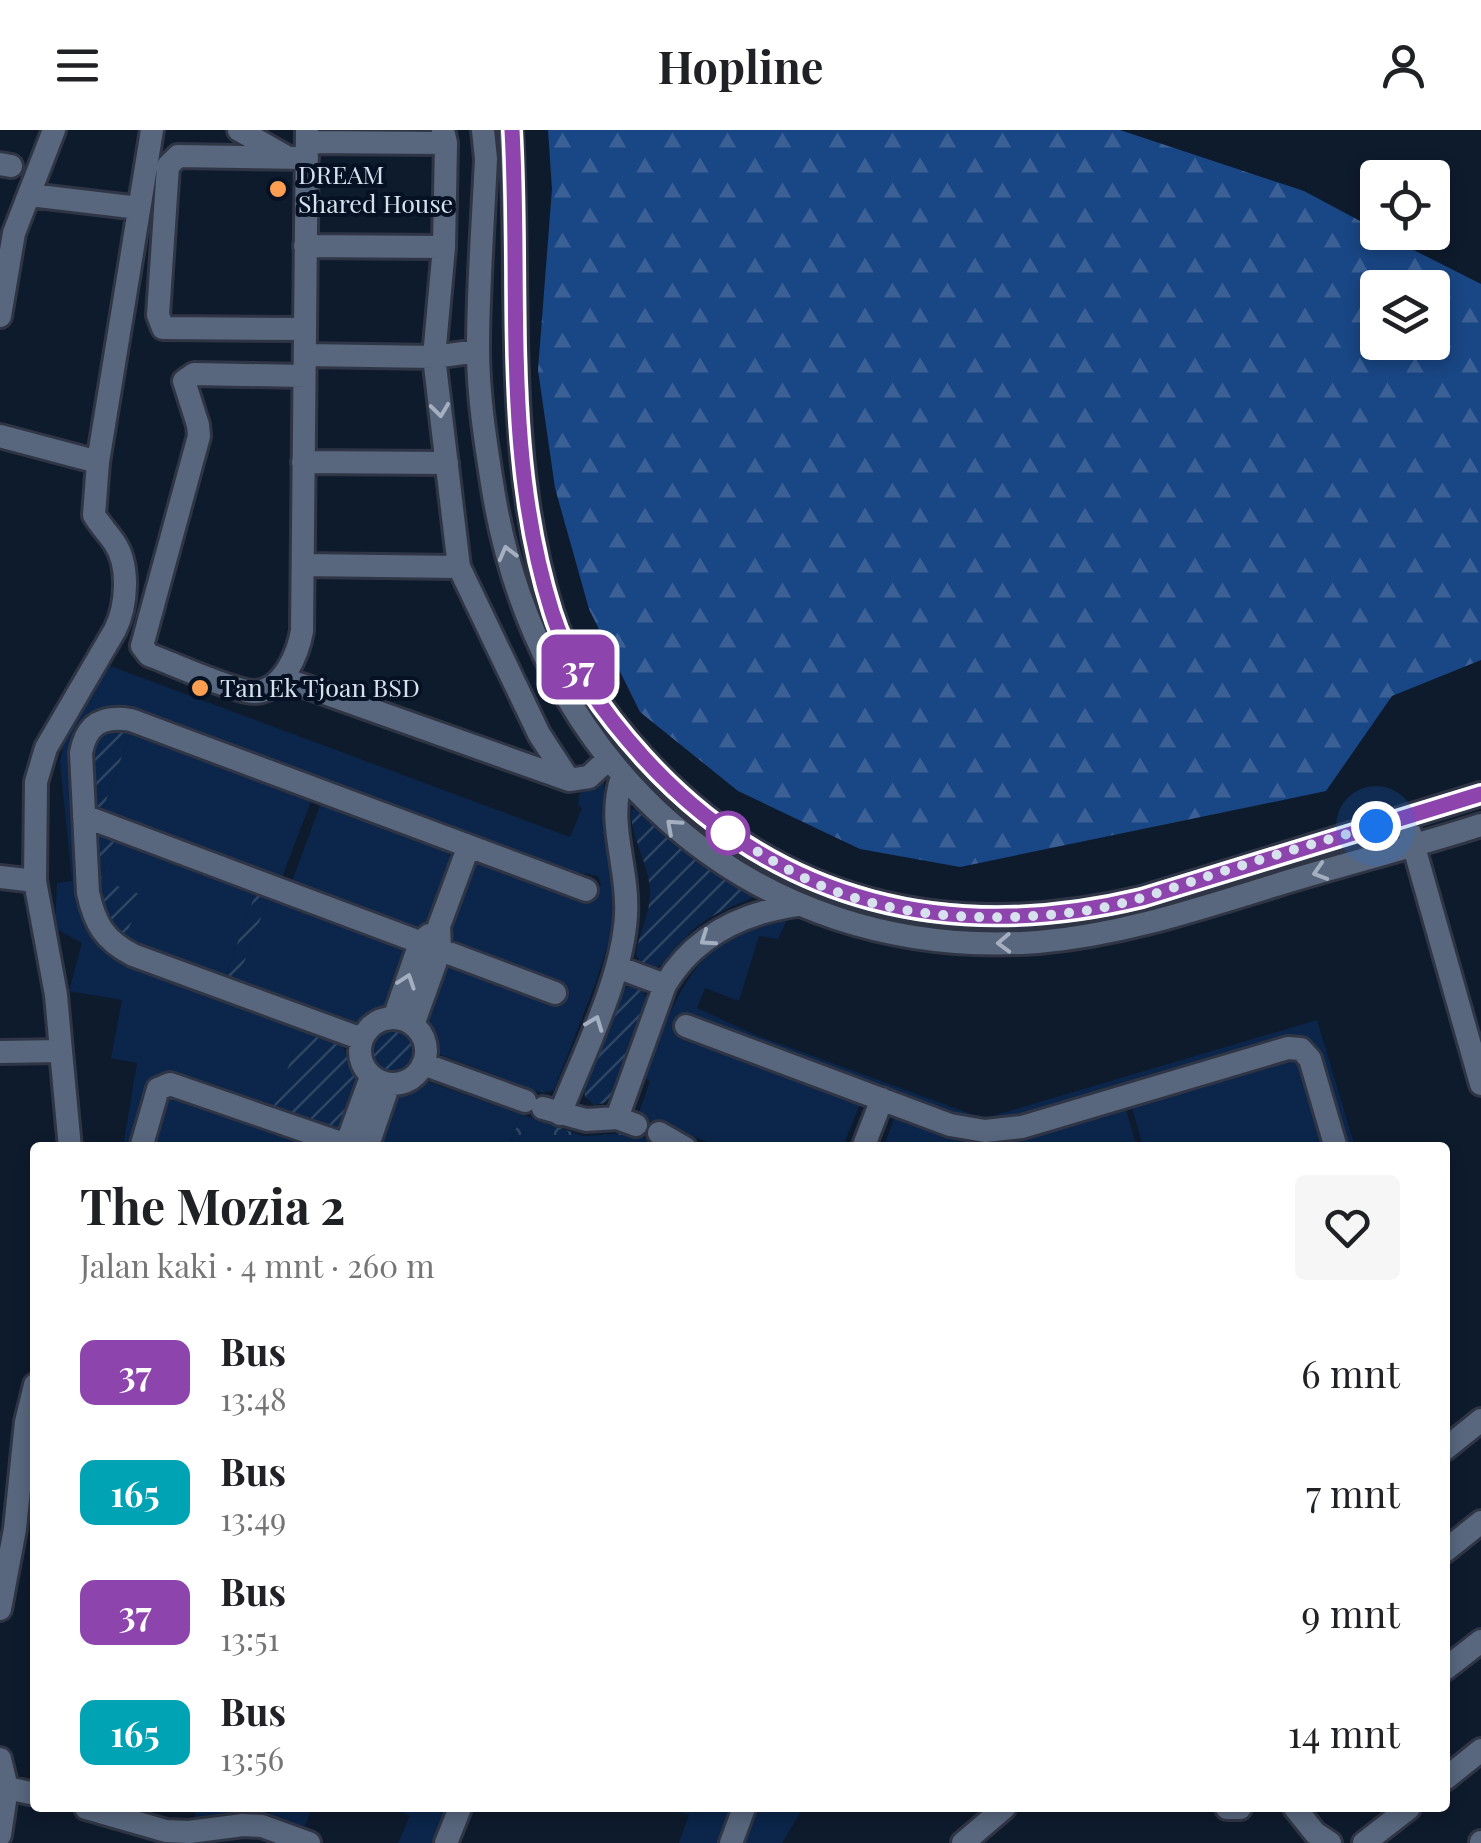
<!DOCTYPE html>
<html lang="id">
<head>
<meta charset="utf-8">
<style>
  :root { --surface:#fff; --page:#f6f6f6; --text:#202124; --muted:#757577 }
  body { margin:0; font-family:"Playfair Display",serif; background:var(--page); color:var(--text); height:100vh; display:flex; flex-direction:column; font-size:38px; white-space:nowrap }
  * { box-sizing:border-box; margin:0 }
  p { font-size:32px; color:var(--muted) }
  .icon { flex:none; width:55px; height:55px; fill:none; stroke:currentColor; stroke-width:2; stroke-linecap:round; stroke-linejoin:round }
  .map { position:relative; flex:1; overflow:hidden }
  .drawer { position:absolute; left:30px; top:1012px; width:1420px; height:670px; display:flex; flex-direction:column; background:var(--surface); border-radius:10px; box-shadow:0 5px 15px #0003 }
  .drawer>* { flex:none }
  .badge { padding:0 20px; border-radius:15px; font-size:35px; line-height:65px }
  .fabs { position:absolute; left:1360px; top:30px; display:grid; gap:20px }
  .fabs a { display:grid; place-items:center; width:90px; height:90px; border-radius:10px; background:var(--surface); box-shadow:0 5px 15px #0003; font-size:50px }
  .you { position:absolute; width:50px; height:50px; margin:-25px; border:8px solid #fff; border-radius:50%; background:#1a73e8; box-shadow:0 0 0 15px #1a73e833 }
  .map>.badge { position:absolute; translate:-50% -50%; box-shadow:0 0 0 5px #fff }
  .round { display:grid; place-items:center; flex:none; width:105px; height:105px; border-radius:10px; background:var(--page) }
  .overview { display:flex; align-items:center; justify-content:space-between; height:170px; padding:0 50px }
  h1 { font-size:48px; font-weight:700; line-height:75px }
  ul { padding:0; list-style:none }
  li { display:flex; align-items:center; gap:30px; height:120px; padding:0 50px }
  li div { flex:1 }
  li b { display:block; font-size:38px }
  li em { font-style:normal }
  li .badge { min-width:110px; font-weight:700; text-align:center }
  header { display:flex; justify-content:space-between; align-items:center; height:130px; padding:0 50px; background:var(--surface); font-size:45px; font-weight:700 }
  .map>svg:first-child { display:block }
  .grass { fill:#0b264a }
  .forest { fill:url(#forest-firs); fill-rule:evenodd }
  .park { fill:url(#park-crowns) }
  .garden { fill:url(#garden-furrows) }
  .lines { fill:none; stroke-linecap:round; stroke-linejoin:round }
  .minor-casing { stroke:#2f3545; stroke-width:28 }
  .minor { stroke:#58677e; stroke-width:22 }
  .oneway { stroke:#a4b0c1 }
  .line-casing { stroke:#fff; stroke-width:22 }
  .line { stroke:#8e44ad; stroke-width:15 }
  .walk { stroke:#d7e0ed; stroke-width:10; stroke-dasharray:0 18 }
  .poi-dot { fill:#fc9e52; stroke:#061223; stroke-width:4 }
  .stop-dot { fill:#fff; stroke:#8e44ad; stroke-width:5 }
  .labels { text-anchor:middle; stroke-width:8; stroke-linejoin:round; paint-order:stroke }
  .poi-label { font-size:25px; fill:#d7e0ed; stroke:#061223; text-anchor:start }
</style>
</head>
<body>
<header><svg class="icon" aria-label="menu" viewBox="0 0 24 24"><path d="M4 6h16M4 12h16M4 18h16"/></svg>Hopline<svg class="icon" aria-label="person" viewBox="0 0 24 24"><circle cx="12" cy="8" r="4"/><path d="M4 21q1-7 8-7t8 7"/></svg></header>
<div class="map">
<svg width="1481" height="1713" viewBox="0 0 1481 1713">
  <defs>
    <pattern id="forest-firs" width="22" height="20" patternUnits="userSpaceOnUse" patternTransform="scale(2.5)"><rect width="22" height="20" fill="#194684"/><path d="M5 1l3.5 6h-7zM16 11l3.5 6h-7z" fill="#3a6096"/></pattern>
    <pattern id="park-crowns" width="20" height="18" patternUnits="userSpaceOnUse" patternTransform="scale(2.5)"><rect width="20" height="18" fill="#0b264a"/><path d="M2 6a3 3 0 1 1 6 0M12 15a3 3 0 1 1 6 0" fill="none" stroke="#2e4564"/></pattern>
    <pattern id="garden-furrows" width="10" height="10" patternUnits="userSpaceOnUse" patternTransform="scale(2.5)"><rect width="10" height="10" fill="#0b264a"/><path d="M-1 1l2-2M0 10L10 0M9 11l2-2" fill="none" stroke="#2e4564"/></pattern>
  </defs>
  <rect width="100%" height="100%" fill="#0e1b2d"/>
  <!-- grass -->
  <path class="grass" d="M110,536L570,707L582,678L578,675L580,659L604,650L605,687L618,782L596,852L554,960L542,963L439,924L423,888L444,835L451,833L542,867L552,876L562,874L567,868V858L560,851H548L456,817L449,810V801L476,734L488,732L595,772L601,755L598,746L585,743L578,750L91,588L98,813L118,829L302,899L273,978C250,969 171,931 152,948C138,961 138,999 136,1017H123L137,933L111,928L122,870L69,861L82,813L55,798L57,753L72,751L60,632L65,607Z
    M132,598L313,666L281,750L102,682Z
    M322,670L448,719L450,731L423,798L419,800L291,754Z
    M116,706L257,759L225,847L125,808L101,750Z
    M270,764L406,818L408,824L389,876L359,891L347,892L237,851Z
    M788,788L778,809L759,806L739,871L705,858L697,878L753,904L971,984L989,987L1317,890L1355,1017H1345L1317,923L1004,993L861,971L843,1017H722L645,989L637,988L650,951L645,948C675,868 693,803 788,788Z
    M1289,927L1301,930L1324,1007L1319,1015L1143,1017L1131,974Z
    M426,951L521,984L509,1017L381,1018L378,1013L392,964L406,962Z
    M163,960L332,1018H151Z
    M1125,976L1137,1017L883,1018L896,984L955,1005Z
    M196,1678H312L302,1703L276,1692L269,1682L244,1680L194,1691Z
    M394,1678H452L438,1713H398L410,1686Z
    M669,1678H736L723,1713H679L689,1685Z
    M752,1678H803L782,1713H738Z"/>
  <!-- forest -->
  <path class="forest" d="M548,0H1120L1304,61L1377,100L1378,102L1481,154V530L1392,566L1326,661L960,737L860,719L738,661L640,582L589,479L555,358L538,240L552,59ZM1378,158H1432V212H1378Z"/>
  <!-- park -->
  <path class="park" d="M521,984L583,1006L630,1003L658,1013L660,1017L509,1018Z"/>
  <!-- garden -->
  <path class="garden" d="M132,598L102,682L94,678L88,628L100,600Z
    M640,673L760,764C738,775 714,782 695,798C681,810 673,829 656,838L644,835L636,825C638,803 651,784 650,761C649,733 631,709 631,681Z
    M102,703L116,706L101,750L142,765L125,808C91,784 97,744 96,707Z
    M257,759L270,764L237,851L225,847Z
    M634,853L643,858L646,870L610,967L605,973L594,975L585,967L584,959L621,861Z
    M367 921a24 24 0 1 1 48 0a24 24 0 1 1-48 0Z
    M302,899L343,916L351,939L361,953L343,997L338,1000L273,978Z"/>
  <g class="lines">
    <defs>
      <path id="minor" d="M239,0L285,26
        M443,0L446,13L444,117L434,227L459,437L539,604L569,650
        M483,0L486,29C483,92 478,156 478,219C478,263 485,309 492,353C534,631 749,833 1038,812C1121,805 1198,779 1276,755C1344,734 1413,717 1481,695
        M511,0C521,162 503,324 552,482C569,537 606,586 644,628C780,776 951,813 1142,768L1481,664
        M307,12L446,13
        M0,34L11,36
        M30,65L139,78
        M305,116L444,117
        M0,186L14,103L54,0
        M304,199L163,198L158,185L168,36L178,26L307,28
        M305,225L434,227L478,221
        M304,246L194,244L184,251L198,295L199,306L142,516L149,525C172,533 236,563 256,562C283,560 298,524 302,501L307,0
        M0,306L98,332L152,0
        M303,332L447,333
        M303,435L459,437
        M282,548L569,650L589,647L607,630
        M84,686L555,863
        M1410,703L1481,954
        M0,747L35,751
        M617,837L665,855
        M394,888L420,813L429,805
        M360 921a33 33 0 1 1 66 0a33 33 0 1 1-66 0Z
        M413,895L440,820L439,796L468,718
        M686,896L950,995L985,1001L1022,997L1288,918L1301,919L1310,929L1336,1018
        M362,909L133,825C104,810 95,794 88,763L81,623C86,595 102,585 131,590L586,760
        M61,921L56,865L35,751L36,652L46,618L115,500C127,476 130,435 114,412C108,403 100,395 94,385L98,332
        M0,922L61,921L70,1018
        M423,934L525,971
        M543,978L586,990L617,988L636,995
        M560,984C583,925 623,847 626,785C629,737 606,693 622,647
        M617,988L665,855C694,806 742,783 797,775
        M659,1003L685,1018
        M141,1018L158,959L170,954L355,1018
        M345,1018L371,947
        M367,1018L389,954
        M863,1018L882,969
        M1445,1319L1481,1290
        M1445,1421L1481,1392
        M0,1479L15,1399L26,1292L35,1255
        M1445,1539L1481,1511
        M0,1629L7,1658L0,1705
        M1445,1649L1481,1620
        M7,1658L35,1664
        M86,1678L166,1701L189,1702L243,1695L262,1696L309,1713
        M1227,1678H1240
        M1295,1678L1315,1703L1330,1713
        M446,1713L460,1678
        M731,1713L744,1678
        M963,1713L1004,1678
        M1364,1713L1409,1678
        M1481,1713V1712"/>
    </defs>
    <!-- minor casing -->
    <use href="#minor" class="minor-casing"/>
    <!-- minor -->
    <use href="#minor" class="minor"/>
  </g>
  <!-- one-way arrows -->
  <defs><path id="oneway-chevron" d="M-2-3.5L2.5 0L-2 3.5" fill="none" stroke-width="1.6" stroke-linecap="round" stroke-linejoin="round" transform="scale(2.5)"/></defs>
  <g class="oneway">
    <use href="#oneway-chevron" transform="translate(440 280) rotate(83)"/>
    <use href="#oneway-chevron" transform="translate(507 423) rotate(-105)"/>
    <use href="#oneway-chevron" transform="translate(673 696) rotate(-138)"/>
    <use href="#oneway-chevron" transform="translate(1320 742) rotate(163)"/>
    <use href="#oneway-chevron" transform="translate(707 809) rotate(145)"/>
    <use href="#oneway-chevron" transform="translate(1004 813) rotate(178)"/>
    <use href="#oneway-chevron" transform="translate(407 851) rotate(-71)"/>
    <use href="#oneway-chevron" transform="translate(595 893) rotate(-69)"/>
  </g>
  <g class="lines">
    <defs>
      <path id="line" d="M512,0C521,162 502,324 552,482C569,537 606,586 644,628C778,775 952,814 1142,768L1481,664"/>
    </defs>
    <!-- line casing -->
    <use href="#line" class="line-casing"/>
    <!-- line -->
    <use href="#line" class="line"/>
    <!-- walk -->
    <path class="walk" d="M728,703L720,698C758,722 797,748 840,763C918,791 1009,792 1090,780C1133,773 1174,757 1215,744C1268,727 1322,711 1376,696"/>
  </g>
  <!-- markers -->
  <g class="poi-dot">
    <circle cx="278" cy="59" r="10"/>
    <circle cx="200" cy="558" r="10"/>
  </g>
  <circle class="stop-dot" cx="728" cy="703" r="20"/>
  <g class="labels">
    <!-- poi labels -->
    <g class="poi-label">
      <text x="298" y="54">DREAM<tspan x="298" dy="29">Shared House</tspan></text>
      <text x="220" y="567">Tan Ek Tjoan BSD</text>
    </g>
  </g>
</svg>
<div class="fabs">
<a><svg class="icon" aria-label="locate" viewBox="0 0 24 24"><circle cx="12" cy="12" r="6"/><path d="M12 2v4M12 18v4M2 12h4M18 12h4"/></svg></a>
<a><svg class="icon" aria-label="layers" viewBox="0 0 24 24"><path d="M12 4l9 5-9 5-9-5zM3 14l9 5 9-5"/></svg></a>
</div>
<div class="you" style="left:1376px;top:696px"></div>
<b class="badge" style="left:578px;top:537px;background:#8e44ad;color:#fff">37</b>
<section class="drawer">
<div class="overview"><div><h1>The Mozia 2</h1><p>Jalan kaki · 4 mnt · 260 m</p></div><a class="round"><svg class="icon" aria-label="heart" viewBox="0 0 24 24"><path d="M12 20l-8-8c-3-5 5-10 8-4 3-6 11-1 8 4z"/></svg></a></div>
<ul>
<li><span class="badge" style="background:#8e44ad;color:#fff">37</span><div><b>Bus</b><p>13:48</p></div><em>6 mnt</em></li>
<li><span class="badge" style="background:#00a3b4;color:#fff">165</span><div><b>Bus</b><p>13:49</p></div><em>7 mnt</em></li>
<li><span class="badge" style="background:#8e44ad;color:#fff">37</span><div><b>Bus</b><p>13:51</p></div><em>9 mnt</em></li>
<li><span class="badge" style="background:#00a3b4;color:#fff">165</span><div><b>Bus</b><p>13:56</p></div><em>14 mnt</em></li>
</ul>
</section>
</div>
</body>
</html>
